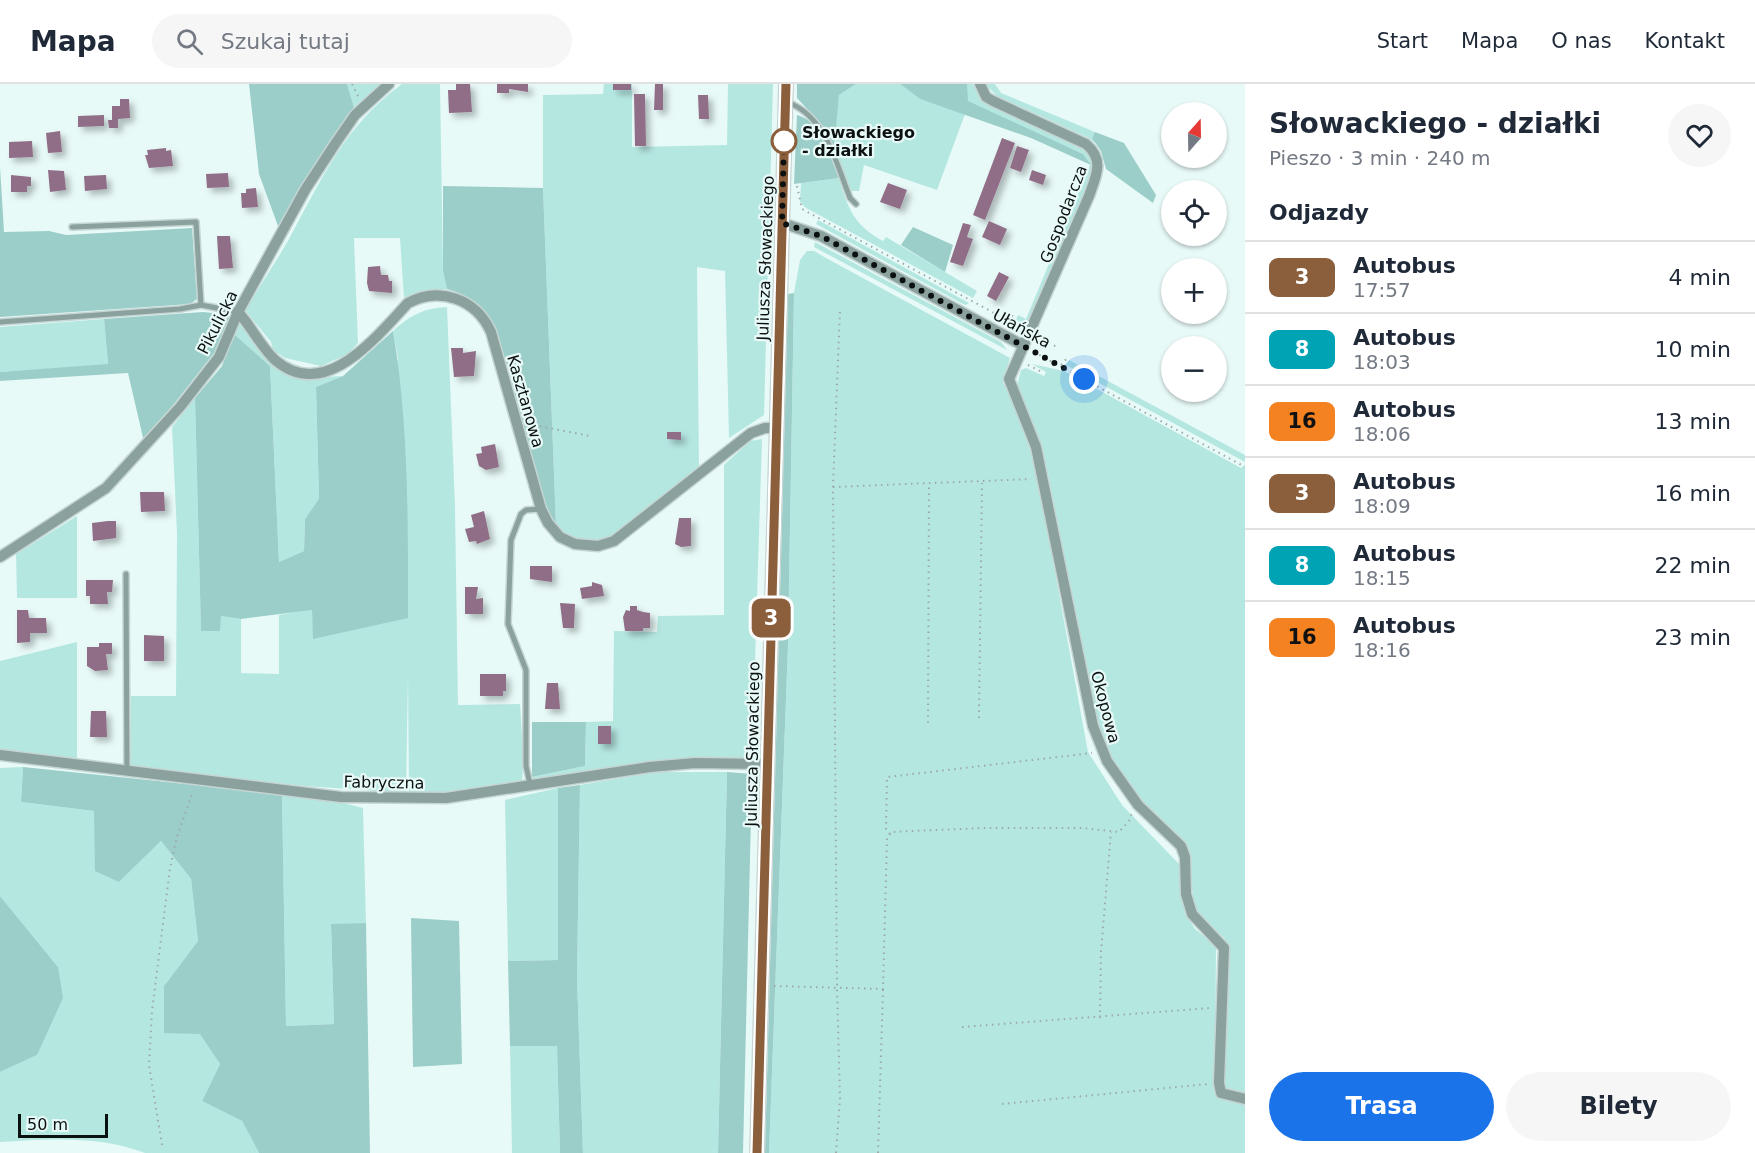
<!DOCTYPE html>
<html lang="pl">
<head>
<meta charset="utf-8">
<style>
  :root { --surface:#fff; --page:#f6f6f7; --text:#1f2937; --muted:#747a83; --line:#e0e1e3; --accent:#1a73e8 }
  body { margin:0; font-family:"DejaVu Sans",sans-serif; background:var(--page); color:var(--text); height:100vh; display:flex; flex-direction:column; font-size:22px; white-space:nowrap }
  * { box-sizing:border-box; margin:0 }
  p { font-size:20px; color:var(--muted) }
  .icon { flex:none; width:33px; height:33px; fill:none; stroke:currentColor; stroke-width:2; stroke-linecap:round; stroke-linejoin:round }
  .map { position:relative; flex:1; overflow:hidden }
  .side { display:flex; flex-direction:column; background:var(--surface); width:510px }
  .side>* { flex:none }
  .badge { padding:0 12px; border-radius:9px; font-size:21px; line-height:39px }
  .needle { width:39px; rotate:20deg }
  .tools { position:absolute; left:1161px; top:18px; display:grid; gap:12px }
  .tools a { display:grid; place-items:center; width:66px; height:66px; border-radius:50%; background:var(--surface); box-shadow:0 2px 4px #0004; font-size:30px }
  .scale { position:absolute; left:18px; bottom:15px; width:90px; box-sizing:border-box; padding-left:6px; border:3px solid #0b1110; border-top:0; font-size:16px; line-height:21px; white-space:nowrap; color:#0b1110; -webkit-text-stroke:4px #e8faf8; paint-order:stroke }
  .you { position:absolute; width:30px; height:30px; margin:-15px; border:4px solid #fff; border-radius:50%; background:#1a73e8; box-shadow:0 0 0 9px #1a73e833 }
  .map>.badge { position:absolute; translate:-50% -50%; box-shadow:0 0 0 3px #fff }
  h2 { padding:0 24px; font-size:22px; line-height:54px }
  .round { display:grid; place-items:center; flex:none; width:63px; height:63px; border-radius:32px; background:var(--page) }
  .overview { display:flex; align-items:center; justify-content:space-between; height:102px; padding:0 24px }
  h1 { font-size:28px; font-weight:800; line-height:45px }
  .button { display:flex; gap:12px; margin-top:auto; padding:12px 24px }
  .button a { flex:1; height:69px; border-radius:36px; background:var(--accent); color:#fff; font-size:24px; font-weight:800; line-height:69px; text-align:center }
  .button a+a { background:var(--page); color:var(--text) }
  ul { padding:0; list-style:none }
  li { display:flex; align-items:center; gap:18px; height:72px; padding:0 24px; border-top:2px solid var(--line) }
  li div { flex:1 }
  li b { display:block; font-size:22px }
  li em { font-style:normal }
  li .badge { min-width:66px; font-weight:700; text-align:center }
  header { display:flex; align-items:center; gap:36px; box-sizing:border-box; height:84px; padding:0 30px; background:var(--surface); border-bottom:2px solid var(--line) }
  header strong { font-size:28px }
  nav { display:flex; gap:33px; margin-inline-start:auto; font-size:21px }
  .search { width:420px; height:54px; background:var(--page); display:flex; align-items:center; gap:15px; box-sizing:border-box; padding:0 21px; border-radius:33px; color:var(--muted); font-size:22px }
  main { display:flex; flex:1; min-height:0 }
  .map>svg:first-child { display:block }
  .green { fill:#b5e7e1 }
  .forest { fill:#9bcec8 }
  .building { fill:#906e87; filter:url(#shadow) }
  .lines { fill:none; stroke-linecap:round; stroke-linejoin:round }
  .service-casing { stroke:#c5d5d3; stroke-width:8 }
  .minor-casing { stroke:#c5d5d3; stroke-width:13 }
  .tertiary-casing { stroke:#c5d5d3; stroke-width:16 }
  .path { stroke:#9ba9a7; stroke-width:2; stroke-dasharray:1.5 4.5; stroke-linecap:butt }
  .service { stroke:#8ba19e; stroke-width:5 }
  .minor { stroke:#8ba19e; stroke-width:10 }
  .tertiary { stroke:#8ba19e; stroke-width:14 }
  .line-casing { stroke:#fff; stroke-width:14 }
  .line { stroke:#8b5e3c; stroke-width:9 }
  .walk { stroke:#0b1110; stroke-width:6; stroke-dasharray:0 10.8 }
  .stop-dot { fill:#fff; stroke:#8b5e3c; stroke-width:3 }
  .labels { text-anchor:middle; stroke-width:4.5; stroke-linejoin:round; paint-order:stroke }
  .stop-label { font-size:16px; font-weight:bold; fill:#0b1110; stroke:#e8faf8; text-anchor:start }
  .street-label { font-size:16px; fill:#0b1110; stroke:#e8faf8 }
</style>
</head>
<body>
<header>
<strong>Mapa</strong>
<div class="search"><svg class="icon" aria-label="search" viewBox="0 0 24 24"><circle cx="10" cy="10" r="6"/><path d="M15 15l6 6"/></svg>Szukaj tutaj</div>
<nav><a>Start</a><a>Mapa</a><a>O nas</a><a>Kontakt</a></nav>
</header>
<main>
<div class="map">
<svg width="1245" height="1069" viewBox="0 0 1245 1069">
  <defs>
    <filter id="shadow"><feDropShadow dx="4.5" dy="4.5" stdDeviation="3" flood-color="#0004"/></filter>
  </defs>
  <rect width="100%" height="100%" fill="#e8faf8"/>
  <!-- green -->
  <path class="green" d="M347,0H382L354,23Z
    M402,0H440L443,187L447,205L417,208L404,214L400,154H354L358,259L348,270L321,282L285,274L273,266L271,258L245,226C260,202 275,179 289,155C321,96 345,41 402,0Z
    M604,0H632V63L727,61L728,0H773L764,331L729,354L725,187L697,183L699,384L607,456L583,458L562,448L556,442L543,104V11L603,10Z
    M856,0H900L920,15L965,30L937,106L864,81L859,107H851C831,69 834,52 839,11Z
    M967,0H973L985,19L1083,64L1093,78L1085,108L1033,233L1024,243L1015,238L1018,231L1026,235L1090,81L1083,70L967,17Z
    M985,0H995L1001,9L1095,48L1092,54L1098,61L1087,53L997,12Z
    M839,94C848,125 854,141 883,157L886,153L977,207L973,214L806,124L800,118L801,99Z
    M818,136L969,219L966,221L961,219L816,140Z
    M815,158L1001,258L1007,266L814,163Z
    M807,167H814L826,174L1010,274L1003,298L1019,332L1036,384L1088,668L1122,721L1180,781L1185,829L1195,845L1216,862L1215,1004L1245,1018V1069H769L788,561L794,209L800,176Z
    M447,223L455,422L458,621L520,620C521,632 525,694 521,700L456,710H409L408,590L406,709L304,702L131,682V612H176L177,449L172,343L195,314L201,546H219L221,532L241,535V589L279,590V531L312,525L314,555L398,275L393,247C410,231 424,224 447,223Z
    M104,235L108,281L0,288V243Z
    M240,235L256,261L303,294L343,292L316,303L319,416L305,435L304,467L279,478L270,282L234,250Z
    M1069,276L1245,371V378L1066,281Z
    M1032,280L1064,287L1241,384L1245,381V1011L1224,1005L1222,990L1228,865L1224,854L1195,828L1189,780L1123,694L1106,662L1095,628L1048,390L1016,305L1021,286L1026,284L1044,292L1046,288Z
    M762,355L752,673L537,697L532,693L585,682L586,638L613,637L614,547L657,548L658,532L724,531V381L750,357Z
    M77,432V514H17L16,470Z
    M77,558V676L0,666V577Z
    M23,683L21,718L94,727L119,798L161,757L191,795L198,857L164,902V949H200L220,980L202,1017L242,1037L259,1069H145C98,1051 49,1055 0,1058V988L37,971L58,883L0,812V684Z
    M657,688H727L718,1069H583L577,894L580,701Z
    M558,704V876L508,877L505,716Z
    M282,710L328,715L363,724L366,839L331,841L334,940L286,942Z
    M510,962H557L560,1069H512Z"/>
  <!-- forest -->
  <path class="forest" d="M249,0H347L354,23L278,142L259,90Z
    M797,0H856L839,11L834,65L823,42L797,14Z
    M900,0H967L968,17L1083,70L1091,81L1031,54L920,15Z
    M797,31C821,37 832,73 839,94L794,100Z
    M1095,48L1124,59L1156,111L1153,119L1106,85L1101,67L1092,54Z
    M0,83L4,148L49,147L66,151L192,144L197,215L190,220L0,233Z
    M443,102L543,104L556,442L546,430L496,246C484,224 471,212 447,205L443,187Z
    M913,143L953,161L945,188L901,161Z
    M794,209L788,561L769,1069H765L788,210Z
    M203,228L232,231L218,264L144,358L128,289L0,297V288L108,280L104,235Z
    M393,247C409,341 408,439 408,534L313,555L312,526L241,535L221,532L220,547H201L195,314L222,282L234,250L270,282L279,478L304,467L305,435L319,415L316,303L343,292Z
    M532,638H586L585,682L532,693Z
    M23,683L282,710L286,942L334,940L331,840L366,839L370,1069H259L242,1037L202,1017L220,980L200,950L164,949V902L198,857L191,795L161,757L119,798L95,787L94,727L21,718Z
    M727,688L752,690L743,1069H718Z
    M580,701L577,894L583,1069H560L557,962H510L508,877L558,876V704Z
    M0,812L58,883L63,914L37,971L0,988Z
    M411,834L459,837L462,980L413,983Z"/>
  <!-- building -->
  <path class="building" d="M456,0H470L472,28L449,29L448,6H456Z
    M497,0H528V8L509,5V9H497Z
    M613,0H631V6H613Z
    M655,0H663V26H654Z
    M634,10H645L646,62H635Z
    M698,11H708L709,35H699Z
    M120,15H129L130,34L118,35V44H109L108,36H112V22H120Z
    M104,31V42L78,43V32Z
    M60,47L62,68L48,69L46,49Z
    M1002,54L1015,59L985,136L973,131Z
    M32,57L33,73L9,74V58Z
    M1017,62L1029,66L1021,88L1010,84Z
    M166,64V67L171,66L173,82L149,84L145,71H148L147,66Z
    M48,86L64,87L66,106L50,108Z
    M1032,86L1046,91L1043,101L1029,96Z
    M228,89L229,103L207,104L206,90Z
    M11,91L31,93V102H27V108H11Z
    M106,91L107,105L85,107L84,92Z
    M888,99L907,106L900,125L880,118Z
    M256,104L258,123L242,124L241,109H246V105Z
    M989,137L1007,145L1000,161L982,153Z
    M963,139L971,141L967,153L973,155L963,182L950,178Z
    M217,152H230L233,184L219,185Z
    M380,182L381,191H388L389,197H392V209L369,207L367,199L368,183Z
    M999,188L1009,193L996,217L987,212Z
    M451,264H463V269L476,267L474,292L454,293Z
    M667,348H681V356L667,355Z
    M495,360L499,383L486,386L479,382L476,370L482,369L481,363Z
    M140,408H164L165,427L141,428Z
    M484,427L490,455L477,460L476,457L469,458L465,445L474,443L471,431Z
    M679,434H691V462L681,463L675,460Z
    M108,437H116V454L93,457L92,439Z
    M530,482H552V498L530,495Z
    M86,496H113L112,508H107L108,520H90V512H86Z
    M592,498L602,501L604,512L582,515L580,504L592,502Z
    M465,503H478L476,515L483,514V530H465Z
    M560,519L575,520L574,544H563Z
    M630,522H637V526L643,528L650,529V544H643V547H625L623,533L626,526L630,527Z
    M17,526H28L29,534H46L47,549H30V558L17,559Z
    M144,551L164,552V577H144Z
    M99,559H112V570H106L108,586L95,587L87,582V563H99Z
    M480,590H506V607H503V612H480Z
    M547,599H558L560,625H545Z
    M91,627H106L107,653H90Z
    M598,642H611V660H598Z"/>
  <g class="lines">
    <defs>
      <path id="service" d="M787,18C826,32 836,79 850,114L856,120
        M72,143L196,138L201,221L238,228
        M0,238L180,225L201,221
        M126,490L127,687
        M530,700L526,682V586L508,540L511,456L521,430L526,426L541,425"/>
      <path id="minor" d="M980,0L986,13L993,17L1086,60C1105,76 1096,92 1089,112L1009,295L1036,363L1093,642L1107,677L1138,721L1181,762L1185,773L1186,810L1192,830L1224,864L1219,999L1221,1009L1245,1015
        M782,139L821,152L1024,262
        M238,228C252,243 260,262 275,276C325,319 376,253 408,219C440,202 476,215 491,248L541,425L548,439L560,453L575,460L598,462L614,457L751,349L765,344H777
        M0,473L106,404L180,323L219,273L238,228L305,106L335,60L355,31L389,0
        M0,671L341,713L446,714L650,683L695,679L768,680"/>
      <path id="tertiary" d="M757,1069L786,0"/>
    </defs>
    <!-- service casing -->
    <use href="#service" class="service-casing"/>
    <!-- minor casing -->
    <use href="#minor" class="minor-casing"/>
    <!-- tertiary casing -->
    <use href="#tertiary" class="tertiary-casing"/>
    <!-- path -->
    <path class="path" d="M352,0L358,12
      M797,102L802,125L1020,243
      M1010,238L1013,230
      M1038,253L1057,263
      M1034,268L1245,383
      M1028,281L1044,289
      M1061,281L1069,272
      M528,340L590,352
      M833,403L1031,395
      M979,634L982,399
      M928,639L929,401
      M890,750L886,745L887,693L1092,669
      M774,902L883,905L887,755L891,748L985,744H1082L1119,748L1129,737L1132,729
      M1100,934L1101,868L1111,748
      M962,943L1210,924
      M1002,1020L1208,1000
      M162,1061L149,981L152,927L170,784L177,753L193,707
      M836,1069L840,1014L837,904L833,403L840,225
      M878,1069L883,905"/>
    <!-- service -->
    <use href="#service" class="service"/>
    <!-- minor -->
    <use href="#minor" class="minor"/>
    <!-- tertiary -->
    <use href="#tertiary" class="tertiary"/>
  </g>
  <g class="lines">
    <defs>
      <path id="line" d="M757,1069L786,0"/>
    </defs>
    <!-- line casing -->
    <use href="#line" class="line-casing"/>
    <!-- line -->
    <use href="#line" class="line"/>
    <!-- walk -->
    <path class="walk" d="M784,57L782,139L821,152L1084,295"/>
  </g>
  <!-- markers -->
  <circle class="stop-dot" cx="784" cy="57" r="12"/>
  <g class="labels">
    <!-- stop labels -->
    <g class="stop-label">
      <text x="802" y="54">Słowackiego<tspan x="802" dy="18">- działki</tspan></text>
    </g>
    <!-- street labels -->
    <g class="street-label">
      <text transform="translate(1063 130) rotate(-69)" y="6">Gospodarcza</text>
      <text transform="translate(765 174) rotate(-88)" y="6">Juliusza Słowackiego</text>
      <text transform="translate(217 238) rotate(-63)" y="6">Pikulicka</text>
      <text transform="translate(1022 244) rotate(29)" y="6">Ułańska</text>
      <text transform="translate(526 317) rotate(74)" y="6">Kasztanowa</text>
      <text transform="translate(1106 623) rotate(75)" y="6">Okopowa</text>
      <text transform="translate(752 660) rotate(-89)" y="6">Juliusza Słowackiego</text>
      <text transform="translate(384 698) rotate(1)" y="6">Fabryczna</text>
    </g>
  </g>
</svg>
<div class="tools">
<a><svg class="needle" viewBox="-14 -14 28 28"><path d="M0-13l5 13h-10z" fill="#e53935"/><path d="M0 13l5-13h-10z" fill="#747a83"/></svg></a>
<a><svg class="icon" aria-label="locate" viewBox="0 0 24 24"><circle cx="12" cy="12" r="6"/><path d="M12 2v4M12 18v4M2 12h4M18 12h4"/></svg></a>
<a>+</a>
<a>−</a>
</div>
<div class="scale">50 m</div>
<div class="you" style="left:1084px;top:295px"></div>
<b class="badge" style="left:771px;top:534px;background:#8b5e3c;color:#fff">3</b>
</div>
<section class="side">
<div class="overview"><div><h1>Słowackiego - działki</h1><p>Pieszo · 3 min · 240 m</p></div><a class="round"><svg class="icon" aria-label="heart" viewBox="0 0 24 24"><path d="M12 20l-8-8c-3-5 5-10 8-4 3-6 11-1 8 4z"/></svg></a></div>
<h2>Odjazdy</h2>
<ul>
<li><span class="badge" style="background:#8b5e3c;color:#fff">3</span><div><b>Autobus</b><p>17:57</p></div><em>4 min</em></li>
<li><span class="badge" style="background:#00a3b4;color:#fff">8</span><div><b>Autobus</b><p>18:03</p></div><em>10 min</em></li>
<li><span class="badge" style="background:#f58220;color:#111">16</span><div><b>Autobus</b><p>18:06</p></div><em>13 min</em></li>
<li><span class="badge" style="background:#8b5e3c;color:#fff">3</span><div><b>Autobus</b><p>18:09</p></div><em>16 min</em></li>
<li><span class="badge" style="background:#00a3b4;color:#fff">8</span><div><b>Autobus</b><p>18:15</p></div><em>22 min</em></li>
<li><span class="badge" style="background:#f58220;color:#111">16</span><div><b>Autobus</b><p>18:16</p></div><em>23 min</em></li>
</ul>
<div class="button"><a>Trasa</a><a>Bilety</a></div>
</section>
</main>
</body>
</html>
